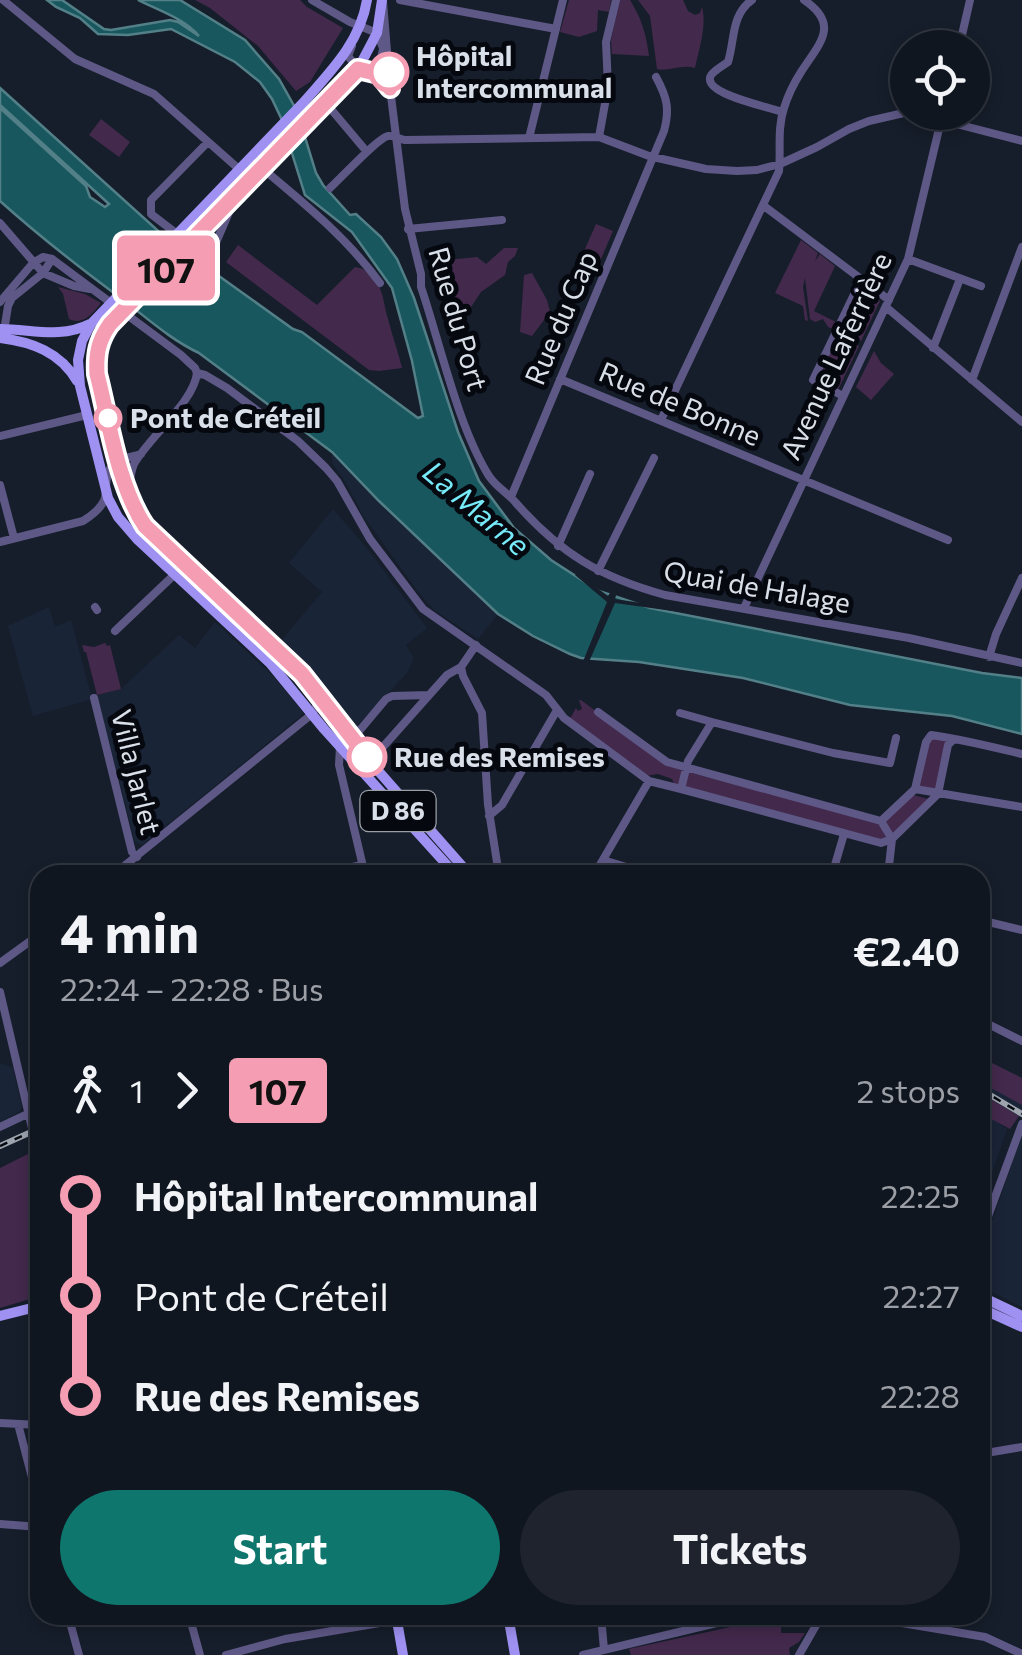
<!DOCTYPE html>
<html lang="en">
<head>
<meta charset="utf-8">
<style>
  :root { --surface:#101620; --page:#1e232d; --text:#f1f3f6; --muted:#9c9fa5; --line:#30353e; --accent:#0f766e }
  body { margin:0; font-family:Commissioner,sans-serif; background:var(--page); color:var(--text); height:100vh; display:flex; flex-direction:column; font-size:38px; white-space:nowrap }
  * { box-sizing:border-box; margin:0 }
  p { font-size:32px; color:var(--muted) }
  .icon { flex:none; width:55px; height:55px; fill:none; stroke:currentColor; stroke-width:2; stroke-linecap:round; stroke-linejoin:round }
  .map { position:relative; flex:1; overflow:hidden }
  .side { position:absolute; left:30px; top:865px; width:960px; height:760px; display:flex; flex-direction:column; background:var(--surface); border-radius:30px; box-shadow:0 5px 15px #0003,0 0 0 2px var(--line) }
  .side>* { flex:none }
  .badge { padding:0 20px; border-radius:8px; font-size:35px; line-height:65px }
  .tools { position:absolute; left:890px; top:30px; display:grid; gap:20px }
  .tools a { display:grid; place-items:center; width:100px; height:100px; border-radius:50%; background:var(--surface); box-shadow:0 5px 15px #0003,0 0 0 2px var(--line); font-size:50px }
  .map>.badge { position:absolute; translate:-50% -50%; box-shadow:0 0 0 5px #fff }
  .legs { display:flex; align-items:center; gap:15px; height:110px; padding:0 30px; font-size:32px }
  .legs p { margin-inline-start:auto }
  .summary { display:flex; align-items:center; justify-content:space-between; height:170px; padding:0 30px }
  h1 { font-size:55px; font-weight:700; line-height:75px }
  .cta { display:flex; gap:20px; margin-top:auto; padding:20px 30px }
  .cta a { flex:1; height:115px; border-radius:60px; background:var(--accent); color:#fff; font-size:40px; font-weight:700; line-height:115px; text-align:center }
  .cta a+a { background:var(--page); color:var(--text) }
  ul { padding:0 30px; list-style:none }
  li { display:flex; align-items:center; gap:35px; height:100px; font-size:38px }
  li i { display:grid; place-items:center; width:15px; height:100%; margin:0 12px; background:currentColor }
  li i::after { content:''; width:25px; height:25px; margin:-12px; border:8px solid; border-radius:50%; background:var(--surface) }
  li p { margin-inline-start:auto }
  li:first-child i { background:linear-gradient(#0000 50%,currentColor 0) }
  li:last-child i { background:linear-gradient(currentColor 50%,#0000 0) }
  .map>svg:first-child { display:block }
  .built { fill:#1a2437 }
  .green { fill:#43294c }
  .water { fill:#19575e; stroke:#538088; stroke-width:2.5 }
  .pier { fill:#161e2b }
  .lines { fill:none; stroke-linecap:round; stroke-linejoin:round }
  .minor { stroke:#5e5886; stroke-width:8 }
  .major { stroke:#9f91f2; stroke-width:10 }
  .rail-casing { stroke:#9ea5af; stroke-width:6 }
  .rail { stroke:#05080e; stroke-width:2.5; stroke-dasharray:8; stroke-linecap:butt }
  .line-1-casing { stroke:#fff; stroke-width:22 }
  .line-1 { stroke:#f59eb3; stroke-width:15 }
  .stop-1-dot { fill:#fff; stroke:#f59eb3; stroke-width:5 }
  .labels { text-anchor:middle; stroke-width:10; stroke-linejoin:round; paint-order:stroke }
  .shield { fill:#05080e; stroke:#9a9fa7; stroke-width:2.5 }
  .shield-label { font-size:25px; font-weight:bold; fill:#dae0e9 }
  .stop-label { font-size:28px; font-weight:bold; fill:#dae0e9; stroke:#05080e; text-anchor:start }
  .street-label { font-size:28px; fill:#dae0e9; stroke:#05080e }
  .water-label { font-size:30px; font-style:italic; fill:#76eaf8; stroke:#05080e }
</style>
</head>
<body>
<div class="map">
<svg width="1022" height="1655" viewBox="0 0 1022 1655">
  <rect width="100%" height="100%" fill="#161e2b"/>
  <!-- built -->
  <path class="built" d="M332,452L379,501L498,614L478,639L434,610L419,593L362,514L346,483L332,463Z
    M333,509L366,547L427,628L406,645L414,658L407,673L357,726L351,725L298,659L280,642L322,592L289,563Z
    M49,607L55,627L71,620L92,699L33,716L8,626Z
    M215,622L276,679L302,711V715L142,845L135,842L97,695L121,689L179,635L195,648Z
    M980,1057L1022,1078V1108L1019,1116L1010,1129L997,1123L1007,1129L980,1209Z
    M0,1063L13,1068L22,1107L19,1112L0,1122Z
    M1022,1134V1307L980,1286V1257Z"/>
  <!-- green -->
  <path class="green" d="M195,0H300L307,7L343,28L310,82L296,91L258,46L210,8Z
    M569,0H611L609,12L598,10L597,31L579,37L560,32Z
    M619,0H630C642,19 646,34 649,56L612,54L611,41Z
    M638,0H683L688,11L695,15L700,13L702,7C707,26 699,49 695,68C680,64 668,72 657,69L650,16Z
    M101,119L130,142L119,157L89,135Z
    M596,224L613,231L598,266L581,258Z
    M801,240L818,253L815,261L820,254L835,266L814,311L838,323L834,330L828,327L823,319L815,322L810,319L805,278L803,287L808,321L805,320L803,306L775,293Z
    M238,245L317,305L355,267C382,271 382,298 388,319C392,335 398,351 402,368L379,371L369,370L226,262Z
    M504,248H518L515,256L508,262L505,275L481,292L471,307H454L437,261L477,257L486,264Z
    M532,273L547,300L550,312L532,336L520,332L524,275Z
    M58,287L85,294L101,303C93,313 83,326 69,319L63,294Z
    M867,291L880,301L861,341L847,335L848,330L843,325L857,292Z
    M845,340L859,346L838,390L821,383L822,378L819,375L834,343L840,345Z
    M874,351L881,363L894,374L871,400L856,387Z
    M105,643L107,646L110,645L121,689L97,695L86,652H84L82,645L94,647Z
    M579,700H581L659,759L688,772L879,823L913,795L929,799L888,838L882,840L674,784L672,779L658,774L646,776L567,718L571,717L576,708L578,711L582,709Z
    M933,738L947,741L937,790L919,786L929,740Z
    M980,1057L1022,1078V1105L980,1082Z
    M980,1093L1019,1116L1010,1129L980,1113Z
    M30,1153L34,1155L40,1181V1296L0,1308V1168Z
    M781,1616V1633H805L799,1642L789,1648L790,1655H631L629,1649Z"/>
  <!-- water -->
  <path class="water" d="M47,0H62L104,29L111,30L170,20L178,22L199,36C183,18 160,11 138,0H180L245,40L279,79L297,111L316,173L323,185L350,215L356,214L381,237L397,259L414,298L458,432L479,481L514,528L551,560L599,591L650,608L982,673L1022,678V734L952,716L850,705L743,678L639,662L581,658L570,654L533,636L498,614L379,501L332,452L199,353C171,340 147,318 122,299C80,268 39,236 0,201V108L86,186L90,197L105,207L109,204L0,105V88L187,257L195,259L293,329L302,332L418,418L423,416L412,361L392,288L352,232L305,195L281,118L272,99L260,82L235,62L171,29L128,35L98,34L80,18L56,7Z"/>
  <!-- pier -->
  <path class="pier" d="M577,573L608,596L612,590L617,592L615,599L687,610V613L615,603L588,664H582L607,602L575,575Z"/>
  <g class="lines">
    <!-- minor -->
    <path class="minor" d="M3,0L75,59L154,94L240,170
      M312,0L350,22L377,33L385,53
      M400,0L556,29
      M752,0C731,15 735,39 728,62C724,65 710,73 710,78C707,95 770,107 782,112
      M383,2L390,88L405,209L421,274V287C440,343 458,427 489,476C497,488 508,493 516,503C561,554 600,577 665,595L909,638L1022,663
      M352,46L348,56L358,69L379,74L390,88
      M926,48L935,34L960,40
      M959,48L970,0
      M367,71L381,58L383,49
      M325,102L367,152
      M910,112L1022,141
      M902,113L908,89
      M599,137L608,87L606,42L616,0
      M529,138L563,0
      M208,142L151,200V214L198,250L207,253L215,245L236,196
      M262,168C304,203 347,238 380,283
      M330,188C339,180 379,137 388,136C394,135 399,139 405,140L599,137L649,156L706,169L737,171L757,170L780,164L817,147L849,129L869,121L908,112
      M764,206L889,300
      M0,223L43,273L74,286L90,289
      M408,229L502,220
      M52,259L181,355L195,368L197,373L205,375L227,388L298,441L326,468L337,481L370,539L423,609L546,695L564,718L649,781L681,789L881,843L892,839L938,794L948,745L952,741
      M908,259L981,286
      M0,302L33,263L43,257L52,259
      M886,307L1022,422
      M4,331L8,306L12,298L43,273L52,259
      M933,348L960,279
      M560,379L948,540
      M972,380L1022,247
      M843,396L813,380L861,280
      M661,420L779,171C781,150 777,129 784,108C788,95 794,83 801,72C819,44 841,25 804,0
      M0,436L87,415
      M0,485L14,538
      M129,487C130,479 131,471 134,464C149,437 194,402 197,373
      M511,497L664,131C670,109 667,97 656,77
      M0,542L83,521C91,516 102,508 105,498C107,485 104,468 118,461C124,457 134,457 141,454
      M558,546L590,474
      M598,571L654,458
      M95,607L97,610
      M744,608L908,259L943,112
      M115,631L174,575
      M989,657L996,634L1022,578
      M461,667L463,676L482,713L488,805L499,875
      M94,698L132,852L137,857
      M598,712L667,762L881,821
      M680,713L712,722
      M348,732L360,730L386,699L392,696L429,695
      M340,747L339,765L365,875
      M373,765L382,748L447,675L461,667L476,645
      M681,789L688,761L712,722L833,753L890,763L896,738
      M915,789L1022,807
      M489,816L502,805L557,710
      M881,821L915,789L926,742L931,735C961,739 992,747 1022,754
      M881,821L892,839L888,875
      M603,860L653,875
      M113,875L312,714L321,698
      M314,875L362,865
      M594,875L649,781
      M832,875L844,834
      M980,920L1022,930
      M0,963L40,934
      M0,992L40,1162
      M980,1020L1022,1041
      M0,1127L40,1108
      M980,1238L1022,1124
      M0,1423L40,1425
      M18,1424L40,1508
      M980,1454L1022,1447
      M0,1524L40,1527
      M68,1615L79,1655
      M189,1615L200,1655
      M601,1615L604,1650
      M880,1615L902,1623L985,1637L1022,1654
      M226,1655L285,1639L397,1620
      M583,1655L750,1615
      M799,1655L822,1615"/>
    <!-- major -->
    <path class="major" d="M367,0C360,43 330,72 303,103L91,324L82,341L78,360L80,386L108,498L118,517L137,539L270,663L324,729L456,875
      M382,0L377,33L358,69L110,324C98,340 96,354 97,374L128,493L145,526L302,674L373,765L470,875
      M0,329C32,329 60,339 90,324
      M0,338C32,342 60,352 77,381
      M980,1296L1022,1316
      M980,1308L1022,1327
      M0,1316L40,1306
      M396,1615L403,1655
      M508,1615L515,1655"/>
    <defs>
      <path id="rail" d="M980,1089L1022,1114
        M0,1146L40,1128"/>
    </defs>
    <!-- rail casing -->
    <use href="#rail" class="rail-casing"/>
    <!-- rail -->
    <use href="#rail" class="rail"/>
  </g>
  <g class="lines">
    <defs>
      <path id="line-1" d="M367,757L302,674L145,526C118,486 109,421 97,374C96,354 98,341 110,324L358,69L379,74L390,88L389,72"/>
    </defs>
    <!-- line-1 casing -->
    <use href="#line-1" class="line-1-casing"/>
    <!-- line-1 -->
    <use href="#line-1" class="line-1"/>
  </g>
  <!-- markers -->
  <g class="stop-1-dot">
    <circle cx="389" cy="72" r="18"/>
    <circle cx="108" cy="418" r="12"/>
    <circle cx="367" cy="757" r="18"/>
  </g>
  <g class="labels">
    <!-- shield labels -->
    <rect class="shield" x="360.5" y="791" width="75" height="40" rx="8"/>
    <g class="shield-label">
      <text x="398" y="820">D 86</text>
    </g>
    <!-- stop labels -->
    <g class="stop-label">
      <text x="416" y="66">Hôpital<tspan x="416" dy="32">Intercommunal</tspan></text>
      <text x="130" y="428">Pont de Créteil</text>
      <text x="394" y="767">Rue des Remises</text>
    </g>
    <!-- street labels -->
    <g class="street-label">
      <text transform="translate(561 318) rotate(-67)" y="10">Rue du Cap</text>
      <text transform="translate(458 319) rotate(74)" y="10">Rue du Port</text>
      <text transform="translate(836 356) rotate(-65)" y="10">Avenue Laferrière</text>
      <text transform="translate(680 404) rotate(23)" y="10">Rue de Bonne</text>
      <text transform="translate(757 587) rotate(10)" y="10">Quai de Halage</text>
      <text transform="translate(136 772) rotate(76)" y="10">Villa Jarlet</text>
    </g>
    <!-- water labels -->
    <g class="water-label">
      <text transform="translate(476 509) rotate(40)" y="10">La Marne</text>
    </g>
  </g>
</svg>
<div class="tools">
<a><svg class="icon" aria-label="locate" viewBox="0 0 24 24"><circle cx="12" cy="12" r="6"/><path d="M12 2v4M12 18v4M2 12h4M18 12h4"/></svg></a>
</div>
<b class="badge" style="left:166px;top:268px;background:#f59eb3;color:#111">107</b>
<section class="side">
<div class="summary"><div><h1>4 min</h1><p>22:24 – 22:28 · Bus</p></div><b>€2.40</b></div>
<div class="legs"><svg class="icon" aria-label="walk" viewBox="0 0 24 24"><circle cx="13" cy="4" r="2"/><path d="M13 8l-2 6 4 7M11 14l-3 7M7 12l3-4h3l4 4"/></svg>1<svg class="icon" aria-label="forward" viewBox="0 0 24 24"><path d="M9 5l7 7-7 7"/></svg><b class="badge" style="background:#f59eb3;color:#111">107</b><p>2 stops</p></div>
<ul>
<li><i style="color:#f59eb3"></i><b>Hôpital Intercommunal</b><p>22:25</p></li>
<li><i style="color:#f59eb3"></i><span>Pont de Créteil</span><p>22:27</p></li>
<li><i style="color:#f59eb3"></i><b>Rue des Remises</b><p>22:28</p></li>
</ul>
<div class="cta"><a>Start</a><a>Tickets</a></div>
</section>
</div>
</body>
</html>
